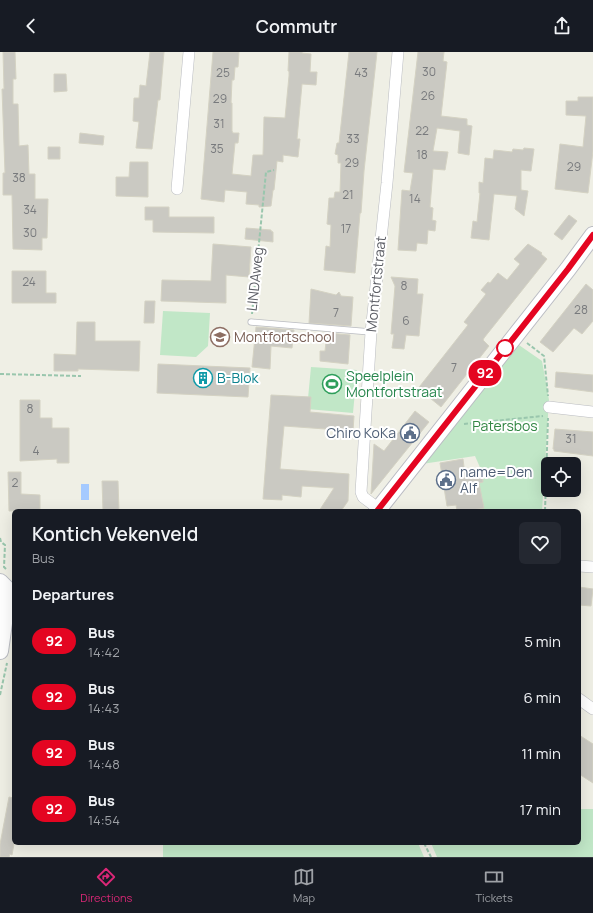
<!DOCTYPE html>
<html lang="en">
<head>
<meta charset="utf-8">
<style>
  :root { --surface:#171b24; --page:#242831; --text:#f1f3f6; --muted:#9ea1a6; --line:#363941; --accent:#db2777 }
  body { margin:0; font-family:Manrope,sans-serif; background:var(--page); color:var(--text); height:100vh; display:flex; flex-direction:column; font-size:15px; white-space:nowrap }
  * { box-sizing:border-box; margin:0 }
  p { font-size:13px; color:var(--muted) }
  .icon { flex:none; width:22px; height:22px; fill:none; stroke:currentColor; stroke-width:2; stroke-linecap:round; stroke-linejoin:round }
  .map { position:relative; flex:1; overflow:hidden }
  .drawer { position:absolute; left:12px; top:457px; width:569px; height:336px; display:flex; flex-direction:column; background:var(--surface); border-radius:6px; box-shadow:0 4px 16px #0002 }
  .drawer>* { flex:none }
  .badge { padding:0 8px; border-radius:13px; font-size:14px; line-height:26px }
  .controls { position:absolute; left:541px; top:405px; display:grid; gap:8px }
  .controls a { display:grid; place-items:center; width:40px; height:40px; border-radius:6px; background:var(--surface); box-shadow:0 4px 16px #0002; font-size:20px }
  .map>.badge { position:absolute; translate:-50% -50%; box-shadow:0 0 0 2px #fff }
  h2 { padding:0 20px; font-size:15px; line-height:36px }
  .round { display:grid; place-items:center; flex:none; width:42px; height:42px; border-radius:6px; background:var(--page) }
  .headline { display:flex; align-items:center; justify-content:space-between; height:68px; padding:0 20px }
  h1 { font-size:19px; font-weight:600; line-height:30px }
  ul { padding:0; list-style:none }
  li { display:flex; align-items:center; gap:12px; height:56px; padding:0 20px }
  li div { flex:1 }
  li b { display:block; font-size:15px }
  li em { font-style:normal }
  li .badge { min-width:44px; font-weight:700; text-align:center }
  header { display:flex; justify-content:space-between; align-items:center; height:52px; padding:0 20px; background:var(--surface); font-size:18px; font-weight:600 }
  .dock { display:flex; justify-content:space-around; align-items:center; height:56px; border-top:1px solid var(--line); background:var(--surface); font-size:11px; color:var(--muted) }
  .dock a { display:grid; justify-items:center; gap:2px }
  .dock .current { color:var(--accent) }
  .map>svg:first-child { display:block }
  .green { fill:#c1e7c7 }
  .water { fill:#a5caff }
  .building { fill:#cac9c2; stroke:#d4d2c3 }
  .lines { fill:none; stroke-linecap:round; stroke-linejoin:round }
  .lane-casing { stroke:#babcc1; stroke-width:7 }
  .street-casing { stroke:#babcc1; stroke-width:12 }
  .secondary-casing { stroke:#babcc3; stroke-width:18 }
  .path { stroke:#99c6ad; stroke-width:2; stroke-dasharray:4 2; stroke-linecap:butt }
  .lane { stroke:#fff; stroke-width:5.5 }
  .street { stroke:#fff; stroke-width:11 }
  .secondary { stroke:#fff; stroke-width:16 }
  .line-casing { stroke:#fff; stroke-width:9 }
  .line { stroke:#e40521; stroke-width:6 }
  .stop-dot { fill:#fff; stroke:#e40521; stroke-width:2 }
  .labels { text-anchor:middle; stroke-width:4; stroke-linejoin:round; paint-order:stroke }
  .number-label { font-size:12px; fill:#787a7d }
  .street-label { font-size:14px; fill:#5d5f66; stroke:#fff }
  .education-label { font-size:14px; fill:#785e54; stroke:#fff; text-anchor:start }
  .leisure-label { font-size:14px; fill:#27864d; stroke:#fff; text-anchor:start }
  .culture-label { font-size:14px; fill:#0d838f; stroke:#fff; text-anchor:start }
  .park-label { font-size:14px; fill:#338644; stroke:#fff }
  .service-label { font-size:14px; fill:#4e5e75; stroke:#fff; text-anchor:end }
</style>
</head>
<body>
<header><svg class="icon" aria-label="back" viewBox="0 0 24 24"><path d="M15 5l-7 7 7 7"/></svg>Commutr<svg class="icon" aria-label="share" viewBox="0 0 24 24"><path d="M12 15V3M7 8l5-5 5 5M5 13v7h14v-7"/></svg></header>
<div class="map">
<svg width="593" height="805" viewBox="0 0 593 805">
  <rect width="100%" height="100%" fill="#efefe5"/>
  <!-- green -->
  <path class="green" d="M163,259L210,261L208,294L196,305L160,303Z
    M516,291L542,309L549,348L542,459H470L468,433L483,430L482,420L475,404L422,412Z
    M311,315L357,318L353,361L307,357Z
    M579,757H593V805H437L431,791H579Z
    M163,791H418L424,805H163Z"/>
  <!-- water -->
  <path class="water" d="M81,432H89V448H81Z"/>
  <!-- building -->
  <path class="building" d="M3,0H15L16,27H13V52H18L19,94L28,93L29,122H35V147H48L47,186H42V198L13,197L12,143H3V121H5L2,37H4Z
    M150,0H164L160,48H158L152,97L136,96L139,70L133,69L134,46H139L140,33L146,34Z
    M213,0H239L238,15H235L234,28H232L231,51H232V79L233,81H239L238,91H235L232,122L251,124L253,103H263L264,65L285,66L289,24V19H288L289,0H302V1L311,2L310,20H317L316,33L302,32L297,87H300L298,105L283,103V110L277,109L274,138H273L271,154L259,155V153L246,152L247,140L225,138L224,150L201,147Z
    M349,0H377L364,119L361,161H360L355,221L324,218L326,194L330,195L331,173L327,172L329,146H334L335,140H340L341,111H338V103L335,102L337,91H339Z
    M418,0H444L443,9L447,10L441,64L467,67V73L472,74L469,103L458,101L460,79L437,76L433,99L448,100L445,118L433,117L430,155L433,156L432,168L436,169L435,179L428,178L427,192L417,191L416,199L398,198L402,138L410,139L413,121L404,120Z
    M54,22H66L67,39L54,40Z
    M578,45H593V99L588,141L555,137L560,92L583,95L586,64L566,63V49H578Z
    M80,81L104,84L103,93L79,91Z
    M48,95H60V107H48Z
    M524,96L534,97L531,119L521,118V138L528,139L524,164L515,157L517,144L494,142L489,188L471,186L473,169L477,170L480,141H479V130L483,131L485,106L493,107L494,98L512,100L513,97L523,98Z
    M130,110H148V145L116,144V125H129Z
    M145,155H169V165H214V181L153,180V168H145Z
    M569,163L577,169L562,188L554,182Z
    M246,176L271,178V179L273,180V190L245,187Z
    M213,192L251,195L249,225L226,223V251L161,249L162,228L211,229Z
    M528,192L542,201L541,202L547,207L484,286L483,288L489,294L441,355L419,337L420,334L468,273L464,270L486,242L481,238L488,230L490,231L498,221L507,228L520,212L514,207Z
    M12,219H46V241H56V251H12Z
    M391,225L418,227L417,242H423L419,284L406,283L404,297L392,296L394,282H391L395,234Z
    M586,232L593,238V269L582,282L574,276L553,300L540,290Z
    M311,237L336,243L339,240L341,244L353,245L351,274L309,271Z
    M145,249H155L154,271H144Z
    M77,270H95V289H140L139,319L78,317V319H54V302L76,303Z
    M256,275L294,278L292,296L271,294L270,317L252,315Z
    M327,281L350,283L348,312L320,309V299H325Z
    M158,312L250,316L248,345L157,341Z
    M556,320L593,323V340L555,335Z
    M271,343L311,345L310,360L354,364L353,379L284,374L280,417L349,422L348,449L341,459H319L334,436L302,434L301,445L282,443V448L263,447Z
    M20,348H40V366H52V376H69V411H57V407L20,409Z
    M415,359L429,370L371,442L374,392L384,399Z
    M555,377L593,380V404L554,399V397H553Z
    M463,407L465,423L482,420L483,430L479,431L484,456L467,459H457L456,453L447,454L440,411Z
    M8,420H21V442L40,443V459H9Z
    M102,429H118L119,459H103Z
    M579,535L593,537L591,554L579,553Z
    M579,683L593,692V731L579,722Z
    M9,745L14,746V792L12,803L10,802L9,805H0V792Z"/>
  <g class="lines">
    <defs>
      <path id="lane" d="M251,270L371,280"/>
      <path id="street" d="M177,137L189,0
        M549,355L593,360
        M379,457L363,445L361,440L371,280L387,131L398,0
        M579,514L593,515
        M579,647L593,657"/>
      <path id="secondary" d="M377,459L568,217L593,183
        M0,530L6,536L8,543L0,599"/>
    </defs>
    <!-- lane casing -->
    <use href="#lane" class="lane-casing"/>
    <!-- street casing -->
    <use href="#street" class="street-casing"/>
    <!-- secondary casing -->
    <use href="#secondary" class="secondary-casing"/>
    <!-- path -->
    <path class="path" d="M252,262L266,120L274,118
      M527,291L544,304L548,344
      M0,322L81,324
      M464,372L543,364
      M545,459L548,366
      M0,486L1,490L5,493L4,515L6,517
      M0,643L7,611
      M424,791L431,805"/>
    <!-- lane -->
    <use href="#lane" class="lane"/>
    <!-- street -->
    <use href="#street" class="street"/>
    <!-- secondary -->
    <use href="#secondary" class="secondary"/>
  </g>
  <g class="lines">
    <defs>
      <path id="line" d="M377,459L568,217L593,183"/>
    </defs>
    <!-- line casing -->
    <use href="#line" class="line-casing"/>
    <!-- line -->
    <use href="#line" class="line"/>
  </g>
  <!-- icons -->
  <defs>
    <symbol id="school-ring" viewBox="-11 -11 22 22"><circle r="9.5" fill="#fff" stroke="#8d6e63" stroke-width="1.5"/><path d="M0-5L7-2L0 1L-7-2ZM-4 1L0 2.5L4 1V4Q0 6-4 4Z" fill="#8d6e63"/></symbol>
    <symbol id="building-ring" viewBox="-11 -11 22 22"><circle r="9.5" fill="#fff" stroke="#0f9aa8" stroke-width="1.5"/><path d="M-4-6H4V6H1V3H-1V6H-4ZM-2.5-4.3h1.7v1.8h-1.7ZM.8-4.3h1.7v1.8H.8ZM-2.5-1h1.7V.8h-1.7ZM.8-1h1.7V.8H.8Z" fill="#0f9aa8"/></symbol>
    <symbol id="stadium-ring" viewBox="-11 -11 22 22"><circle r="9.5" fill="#fff" stroke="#2e9e5b" stroke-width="1.5"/><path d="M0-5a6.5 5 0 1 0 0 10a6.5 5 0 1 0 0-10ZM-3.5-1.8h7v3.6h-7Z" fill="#2e9e5b"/></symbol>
    <symbol id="civic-ring" viewBox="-11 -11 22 22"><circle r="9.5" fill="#fff" stroke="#5c6f8a" stroke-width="1.5"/><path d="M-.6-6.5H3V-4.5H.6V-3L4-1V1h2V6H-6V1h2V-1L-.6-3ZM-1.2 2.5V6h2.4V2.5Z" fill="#5c6f8a"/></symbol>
  </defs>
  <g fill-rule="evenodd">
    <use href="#school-ring" x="209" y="274" width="22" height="22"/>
    <use href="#building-ring" x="192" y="315" width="22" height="22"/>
    <use href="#stadium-ring" x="321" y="321" width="22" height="22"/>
    <use href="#civic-ring" x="399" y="370" width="22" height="22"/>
    <use href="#civic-ring" x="435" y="417" width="22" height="22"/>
  </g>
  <!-- markers -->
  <circle class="stop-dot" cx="505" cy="296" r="8"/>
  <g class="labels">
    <!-- number labels -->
    <g class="number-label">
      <text x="429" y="24">30</text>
      <text x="223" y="25">25</text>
      <text x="361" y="25">43</text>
      <text x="428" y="48">26</text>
      <text x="220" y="51">29</text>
      <text x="219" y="76">31</text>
      <text x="422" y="83">22</text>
      <text x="353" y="91">33</text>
      <text x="217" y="101">35</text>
      <text x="422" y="107">18</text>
      <text x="352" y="115">29</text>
      <text x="574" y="119">29</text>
      <text x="19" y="130">38</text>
      <text x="348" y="147">21</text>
      <text x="415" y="151">14</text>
      <text x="30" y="162">34</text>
      <text x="346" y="181">17</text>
      <text x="30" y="185">30</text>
      <text x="29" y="234">24</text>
      <text x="404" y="238">8</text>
      <text x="581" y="262">28</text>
      <text x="336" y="265">7</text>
      <text x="406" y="273">6</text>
      <text x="454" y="320">7</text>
      <text x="30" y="361">8</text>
      <text x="571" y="391">31</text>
      <text x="36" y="403">4</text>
      <text x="15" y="435">2</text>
    </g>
    <!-- street labels -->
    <g class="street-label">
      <text transform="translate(255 227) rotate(-84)" y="5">LINDAweg</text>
      <text transform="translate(376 232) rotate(-84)" y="5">Montfortstraat</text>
    </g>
    <!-- education labels -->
    <g class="education-label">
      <text x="234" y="290">Montfortschool</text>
    </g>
    <!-- leisure labels -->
    <g class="leisure-label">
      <text x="346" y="329">Speelplein<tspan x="346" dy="16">Montfortstraat</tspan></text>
    </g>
    <!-- culture labels -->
    <g class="culture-label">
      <text x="217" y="331">B-Blok</text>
    </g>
    <!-- park labels -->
    <g class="park-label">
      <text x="505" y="379">Patersbos</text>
    </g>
    <!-- service labels -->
    <g class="service-label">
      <text x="396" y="386">Chiro KoKa</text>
      <text x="460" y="425" text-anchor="start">name=Den<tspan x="460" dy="16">Alf</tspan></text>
    </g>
  </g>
</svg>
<div class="controls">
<a><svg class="icon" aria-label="locate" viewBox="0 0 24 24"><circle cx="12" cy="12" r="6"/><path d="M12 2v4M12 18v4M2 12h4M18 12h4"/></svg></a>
</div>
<b class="badge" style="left:485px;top:321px;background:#e40521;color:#fff">92</b>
<section class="drawer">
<div class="headline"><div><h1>Kontich Vekenveld</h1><p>Bus</p></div><a class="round"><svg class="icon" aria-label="heart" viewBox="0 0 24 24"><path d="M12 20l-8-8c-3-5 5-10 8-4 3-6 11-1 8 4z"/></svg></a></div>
<h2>Departures</h2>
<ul>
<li><span class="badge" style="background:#e40521;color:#fff">92</span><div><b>Bus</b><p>14:42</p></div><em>5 min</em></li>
<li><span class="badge" style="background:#e40521;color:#fff">92</span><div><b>Bus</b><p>14:43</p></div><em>6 min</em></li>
<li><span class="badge" style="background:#e40521;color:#fff">92</span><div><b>Bus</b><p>14:48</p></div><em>11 min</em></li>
<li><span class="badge" style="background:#e40521;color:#fff">92</span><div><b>Bus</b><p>14:54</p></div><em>17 min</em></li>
</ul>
</section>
</div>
<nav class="dock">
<a class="current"><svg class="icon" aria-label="directions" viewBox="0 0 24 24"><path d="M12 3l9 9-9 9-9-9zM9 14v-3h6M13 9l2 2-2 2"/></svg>Directions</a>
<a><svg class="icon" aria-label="map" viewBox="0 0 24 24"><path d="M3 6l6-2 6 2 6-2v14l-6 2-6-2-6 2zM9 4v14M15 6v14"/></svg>Map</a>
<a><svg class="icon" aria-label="tickets" viewBox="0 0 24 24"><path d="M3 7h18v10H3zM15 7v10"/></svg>Tickets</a>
</nav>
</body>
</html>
